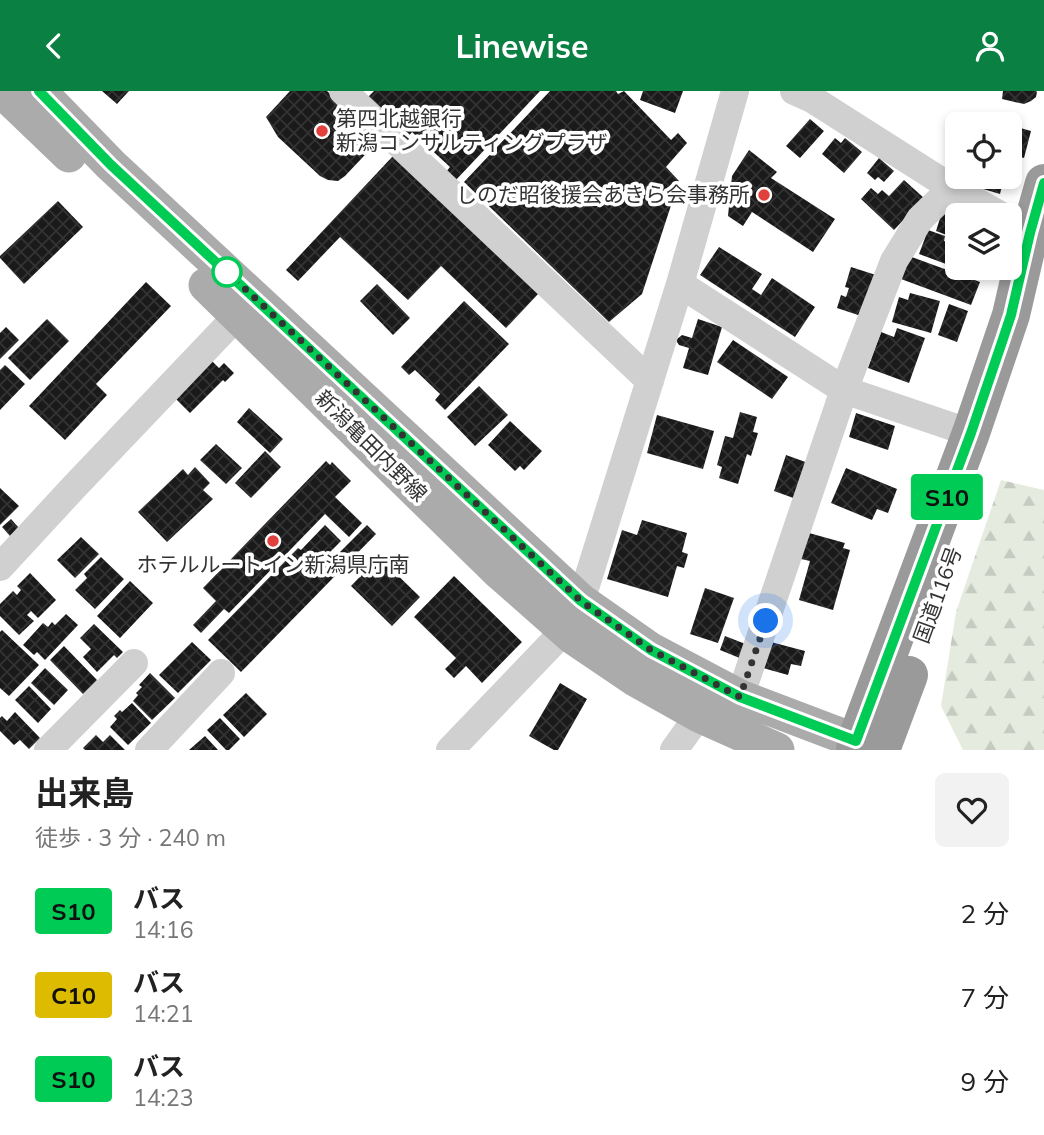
<!DOCTYPE html>
<html lang="ja">
<head>
<meta charset="utf-8">
<style>
  :root { --surface:#fff; --page:#f2f2f2; --text:#222; --muted:#767676; --accent:#0b8043 }
  body { margin:0; font-family:Mulish,"Noto Sans JP",sans-serif; background:var(--page); color:var(--text); height:100vh; display:flex; flex-direction:column; font-size:26px; white-space:nowrap }
  * { box-sizing:border-box; margin:0 }
  p { font-size:23px; color:var(--muted) }
  .icon { flex:none; width:38px; height:38px; fill:none; stroke:currentColor; stroke-width:2; stroke-linecap:round; stroke-linejoin:round }
  .map { position:relative; height:659px; overflow:hidden }
  .side { display:flex; flex-direction:column; background:var(--surface); flex:1 }
  .side>* { flex:none }
  .badge { padding:0 14px; border-radius:5px; font-size:24px; line-height:46px }
  .buttons { position:absolute; left:945px; top:21px; display:grid; gap:14px }
  .buttons a { display:grid; place-items:center; width:77px; height:77px; border-radius:10px; background:var(--surface); box-shadow:0 4px 10px #0003; font-size:35px }
  .you { position:absolute; width:35px; height:35px; margin:-18px; border:5px solid #fff; border-radius:50%; background:#1a73e8; box-shadow:0 0 0 10px #1a73e833 }
  .map>.badge { position:absolute; translate:-50% -50%; box-shadow:0 0 0 4px #fff }
  .round { display:grid; place-items:center; flex:none; width:74px; height:74px; border-radius:10px; background:var(--page) }
  .overview { display:flex; align-items:center; justify-content:space-between; height:119px; padding:0 35px }
  h1 { font-size:33px; font-weight:700; line-height:52px }
  ul { padding:0; list-style:none }
  li { display:flex; align-items:center; gap:21px; height:84px; padding:0 35px }
  li div { flex:1 }
  li b { display:block; font-size:26px }
  li em { font-style:normal }
  li .badge { min-width:77px; font-weight:700; text-align:center }
  header { display:flex; justify-content:space-between; align-items:center; height:91px; padding:0 35px; background:var(--accent); color:#fff; font-size:32px; font-weight:700 }
  .map>svg:first-child { display:block }
  .forest { fill:url(#forest-firs) }
  .building { fill:url(#building-cross-hatch) }
  .lines { fill:none; stroke-linecap:round; stroke-linejoin:round }
  .minor { stroke:#d0d0d0; stroke-width:28 }
  .major { stroke:#ababab; stroke-width:35 }
  .highway { stroke:#9a9a9a; stroke-width:38 }
  .line-casing { stroke:#fff; stroke-width:16 }
  .line { stroke:#0c5; stroke-width:10 }
  .walk { stroke:#333; stroke-width:7; stroke-dasharray:0 12.6 }
  .poi-dot { fill:#e2403c; stroke:#fff; stroke-width:2.5 }
  .stop-dot { fill:#fff; stroke:#0c5; stroke-width:3.5 }
  .labels { text-anchor:middle; stroke-width:7; stroke-linejoin:round; paint-order:stroke }
  .poi-label { font-size:21px; fill:#333; stroke:#fff; text-anchor:start }
  .street-label { font-size:21px; fill:#333; stroke:#fff }
</style>
</head>
<body>
<header><svg class="icon" aria-label="back" viewBox="0 0 24 24"><path d="M15 5l-7 7 7 7"/></svg>Linewise<svg class="icon" aria-label="person" viewBox="0 0 24 24"><circle cx="12" cy="8" r="4"/><path d="M4 21q1-7 8-7t8 7"/></svg></header>
<div class="map">
<svg width="1044" height="659" viewBox="0 0 1044 659">
  <defs>
    <pattern id="forest-firs" width="22" height="20" patternUnits="userSpaceOnUse" patternTransform="scale(1.75)"><rect width="22" height="20" fill="#e5ecdf"/><path d="M5 1l3.5 6h-7zM16 11l3.5 6h-7z" fill="#c5cbc0"/></pattern>
    <pattern id="building-cross-hatch" width="8" height="8" patternUnits="userSpaceOnUse" patternTransform="scale(1.75)"><rect width="8" height="8" fill="#1a1a1a"/><path d="M0 0l8 8M0 8l8-8" fill="none" stroke="#333"/></pattern>
  </defs>
  <rect width="100%" height="100%" fill="#fff"/>
  <!-- forest -->
  <path class="forest" d="M1001,389L1044,399V659H963L941,615L956,521Z"/>
  <!-- building -->
  <path class="building" d="M102,0H129L117,13Z
    M290,0H327L379,49L345,85L338,90L328,89L320,85L278,46L266,26Z
    M374,0H540L455,90L446,81L450,76L412,41L408,46L394,32L399,26L385,13L380,18L368,6Z
    M550,0H616L618,3L624,0L671,49L678,42L687,52L666,76L679,90L642,203L609,231L464,91Z
    M643,0H683L675,22L640,9Z
    M1003,0H1036L1037,1L1036,6L1031,10L1024,13L1002,8Z
    M810,28L824,40L800,67L786,55Z
    M1010,34L1031,40L1024,67L1010,63Z
    M835,47L841,52L845,47L862,61L844,82L822,63Z
    M749,59L777,81L771,87L835,128L813,161L752,121L743,135L728,125L732,85Z
    M393,65L539,202L506,237L441,175L408,209L340,146L298,190L286,179Z
    M879,67L894,80L884,91L878,86L875,89L867,82Z
    M976,86H1004L1000,103L973,95Z
    M904,89L924,107L894,139L861,108L871,97L878,103L882,99L889,105Z
    M58,110L83,136L24,193L0,167V165Z
    M942,121L957,126V148L936,140Z
    M928,139L945,145L944,150L953,153L946,173L919,163Z
    M719,156L762,183L752,198L761,204L772,187L815,216L795,246L700,184Z
    M957,158V177H973L971,183L950,176Z
    M909,165L980,191L971,214L901,188Z
    M851,176L879,185L864,226L837,217L841,204L846,206L849,197L845,196Z
    M146,191L171,215L96,293L107,304L65,349L29,315Z
    M377,193L410,227L393,244L360,210Z
    M910,202L940,210L931,242L892,231L899,206L908,209Z
    M464,210L509,253L445,319L435,309L440,303L415,279L409,284L401,276Z
    M949,213L968,220L957,251L938,244Z
    M47,228L69,250L30,289L8,267Z
    M698,228L722,236L708,284L683,277L689,257L679,254L677,251V248L682,244L692,247Z
    M6,236L19,249L0,268V242Z
    M897,237L925,247L909,292L868,277L881,241L894,246Z
    M733,249L788,286L772,308L717,271Z
    M212,270L219,277L224,272L234,282L225,291L223,289L190,322L175,307Z
    M5,274L25,293L0,319V279Z
    M479,295L508,324L475,355L447,326Z
    M249,317L283,348L270,362L237,331Z
    M740,321L757,326L753,341L758,342L751,365L747,363L738,393L719,387L722,376L717,374L725,345L733,347Z
    M856,322L895,335L888,359L849,346Z
    M657,324L714,340L703,378L647,362Z
    M510,330L542,360L524,379L520,375L515,380L488,354Z
    M216,353L242,377L226,393L200,369Z
    M265,360L281,376L251,407L235,392Z
    M786,364L811,373L799,409L774,400Z
    M326,370L330,374L332,371L351,390L335,406L362,432L349,446L325,423L229,522L224,518L201,542L193,534L216,510L203,497Z
    M195,376L210,392L203,399L213,408L167,451L138,421L183,378L188,384Z
    M846,377L897,398L888,422L877,418L872,429L831,412Z
    M0,397L19,415L0,434Z
    M11,428L19,437L10,445L2,436Z
    M642,429L687,442L682,461L688,463L684,477L677,475L668,506L607,488L622,439L637,444Z
    M325,434L341,450L326,465L331,470L367,434L376,443L241,581L208,549L298,457L301,459Z
    M809,442L845,452L843,457L850,459L833,519L799,509L810,470L801,468Z
    M81,446L99,463L75,487L57,469Z
    M101,466L124,488L95,518L75,499L87,487L84,483Z
    M379,466L420,506L392,535L351,495Z
    M30,482L56,509L38,527L31,520L27,524L34,530L19,544L0,525V513L13,500L17,504L21,499L17,495Z
    M454,485L522,551L482,592L466,575L454,587L445,578L456,567L414,526Z
    M130,490L153,512L120,547L97,525Z
    M705,497L734,507L718,552L690,543Z
    M66,523L78,534L45,569L37,561L34,564L23,554L43,532L48,536L52,531L55,534Z
    M94,533L123,561L117,567L114,564L97,581L83,566L91,558L80,547Z
    M2,539L39,574L9,605L0,597V541Z
    M725,545L748,554L742,568L720,559Z
    M192,551L211,569L178,602L159,584Z
    M771,551L805,560L801,575L791,573L788,584L763,577Z
    M64,555L97,589L83,603L50,569Z
    M45,577L68,599L54,614L31,592Z
    M150,582L175,607L152,629L133,610L138,604L136,602L142,596L139,594Z
    M560,592L587,608L558,659H554L529,645Z
    M29,595L51,618L38,632L15,609Z
    M246,602L267,623L244,646L223,624Z
    M132,612L151,632L128,654L110,636L117,628L114,625L120,619L122,621Z
    M15,621L40,647L29,658L20,649L14,654L0,640V627L2,625L7,630Z
    M220,627L240,648L229,659H226L207,639Z
    M96,644L103,651L110,644L125,659H85L83,657Z
    M205,645L218,659H189Z"/>
  <g class="lines">
    <!-- minor -->
    <path class="minor" d="M343,0L650,290
      M794,0L812,8L952,97L1000,124
      M680,193L844,299L971,342
      M0,476L74,396L238,224
      M740,606L844,299L894,170L920,128L952,97
      M48,659L134,572
      M149,659L221,582
      M450,659L565,539L581,510L680,193L735,0
      M674,659L699,624"/>
    <!-- major -->
    <path class="major" d="M2,0L69,64
      M39,0L111,74L581,510L651,559L740,606L856,650
      M206,194L497,479L573,546L635,588L699,624L777,659"/>
    <!-- highway -->
    <path class="highway" d="M855,659L856,650L971,342L1011,224L1030,142L1044,92
      M881,659L909,584"/>
  </g>
  <g class="lines">
    <defs>
      <path id="line" d="M39,0L111,74L581,510L651,559L740,606L856,650L971,342L1003,248L1011,224L1030,142L1044,92"/>
    </defs>
    <!-- line casing -->
    <use href="#line" class="line-casing"/>
    <!-- line -->
    <use href="#line" class="line"/>
    <!-- walk -->
    <path class="walk" d="M227,181L581,510L651,559L740,606L766,530"/>
  </g>
  <!-- markers -->
  <g class="poi-dot">
    <circle cx="322" cy="40" r="7"/>
    <circle cx="764" cy="104" r="7"/>
    <circle cx="273" cy="450" r="7"/>
  </g>
  <circle class="stop-dot" cx="227" cy="181" r="14"/>
  <g class="labels">
    <!-- poi labels -->
    <g class="poi-label">
      <text x="336" y="35">第四北越銀行<tspan x="336" dy="24">新潟コンサルティングプラザ</tspan></text>
      <text x="750" y="111" text-anchor="end">しのだ昭後援会あきら会事務所</text>
      <text x="273" y="481" text-anchor="middle">ホテルルートイン新潟県庁南</text>
    </g>
    <!-- street labels -->
    <g class="street-label">
      <text transform="translate(371 355) rotate(45)" y="7">新潟亀田内野線</text>
      <text transform="translate(938 504) rotate(-70)" y="7">国道116号</text>
    </g>
  </g>
</svg>
<div class="buttons">
<a><svg class="icon" aria-label="locate" viewBox="0 0 24 24"><circle cx="12" cy="12" r="6"/><path d="M12 2v4M12 18v4M2 12h4M18 12h4"/></svg></a>
<a><svg class="icon" aria-label="layers" viewBox="0 0 24 24"><path d="M12 4l9 5-9 5-9-5zM3 14l9 5 9-5"/></svg></a>
</div>
<div class="you" style="left:766px;top:530px"></div>
<b class="badge" style="left:947px;top:406px;background:#0c5;color:#111">S10</b>
</div>
<section class="side">
<div class="overview"><div><h1>出来島</h1><p>徒歩 · 3 分 · 240 m</p></div><a class="round"><svg class="icon" aria-label="heart" viewBox="0 0 24 24"><path d="M12 20l-8-8c-3-5 5-10 8-4 3-6 11-1 8 4z"/></svg></a></div>
<ul>
<li><span class="badge" style="background:#0c5;color:#111">S10</span><div><b>バス</b><p>14:16</p></div><em>2 分</em></li>
<li><span class="badge" style="background:#db0;color:#111">C10</span><div><b>バス</b><p>14:21</p></div><em>7 分</em></li>
<li><span class="badge" style="background:#0c5;color:#111">S10</span><div><b>バス</b><p>14:23</p></div><em>9 分</em></li>
</ul>
</section>
</body>
</html>
